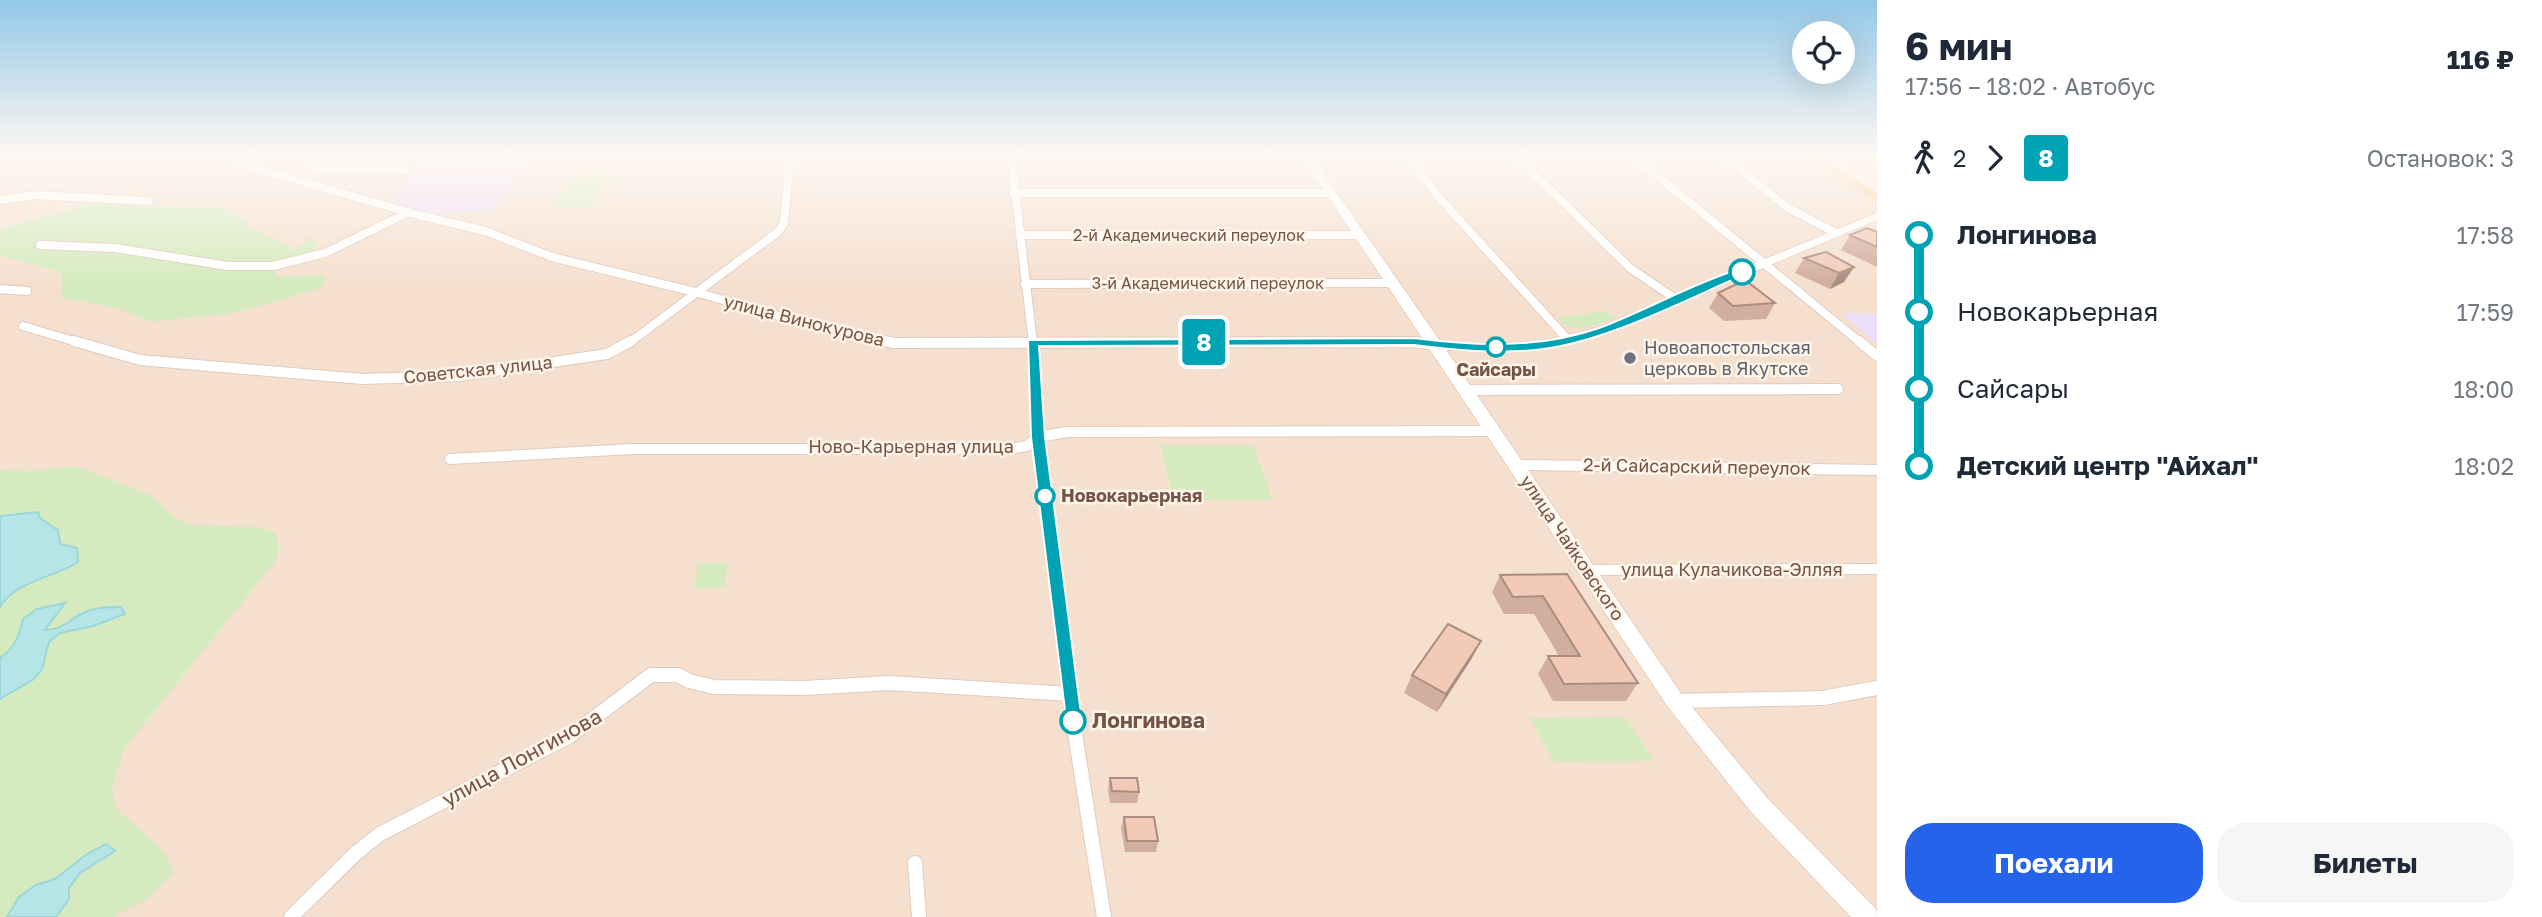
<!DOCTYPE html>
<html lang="ru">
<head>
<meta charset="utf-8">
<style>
  :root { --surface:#fff; --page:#f6f6f7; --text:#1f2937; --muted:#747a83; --accent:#2563eb }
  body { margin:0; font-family:"Golos Text",sans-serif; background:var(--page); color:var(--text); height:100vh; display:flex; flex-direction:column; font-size:26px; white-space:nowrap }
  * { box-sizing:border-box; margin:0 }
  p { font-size:23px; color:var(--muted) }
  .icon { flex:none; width:38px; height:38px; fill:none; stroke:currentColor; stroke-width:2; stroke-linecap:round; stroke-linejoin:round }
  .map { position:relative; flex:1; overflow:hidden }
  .side { display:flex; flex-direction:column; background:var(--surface); width:665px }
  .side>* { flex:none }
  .badge { padding:0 14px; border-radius:5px; font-size:24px; line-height:46px }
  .controls { position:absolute; left:1792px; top:21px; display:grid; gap:14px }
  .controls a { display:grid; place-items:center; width:63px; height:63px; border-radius:50%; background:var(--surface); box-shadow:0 7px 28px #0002; font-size:35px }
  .map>.badge { position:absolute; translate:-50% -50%; box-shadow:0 0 0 4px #fff }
  .legs { display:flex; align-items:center; gap:10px; height:77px; padding:0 28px; font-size:23px }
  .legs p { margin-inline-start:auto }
  .overview { display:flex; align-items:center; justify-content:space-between; height:119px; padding:0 28px }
  h1 { font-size:38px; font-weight:700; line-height:52px }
  .cta { display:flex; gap:14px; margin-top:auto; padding:14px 28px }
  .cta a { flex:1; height:80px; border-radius:28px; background:var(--accent); color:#fff; font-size:28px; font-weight:700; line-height:80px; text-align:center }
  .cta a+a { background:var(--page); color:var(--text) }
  ul { padding:0 28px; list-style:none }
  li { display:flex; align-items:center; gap:24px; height:77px; font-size:26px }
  li i { display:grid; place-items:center; width:10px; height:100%; margin:0 9px; background:currentColor }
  li i::after { content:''; width:18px; height:18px; margin:-9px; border:5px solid; border-radius:50%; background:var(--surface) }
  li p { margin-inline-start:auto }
  li:first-child i { background:linear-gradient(#0000 50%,currentColor 0) }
  li:last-child i { background:linear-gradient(currentColor 50%,#0000 0) }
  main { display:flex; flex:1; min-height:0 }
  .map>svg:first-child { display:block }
  .residential { fill:#f5e0cf }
  .education { fill:#ecdef9 }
  .green { fill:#d5ebbf }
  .water { fill:#b5e5e7; stroke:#9bd6d9; stroke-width:2 }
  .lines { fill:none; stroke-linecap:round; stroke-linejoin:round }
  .street-far2-casing { stroke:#e1cbbd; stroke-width:10 }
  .street-far1-casing { stroke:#e1cbbd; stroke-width:12 }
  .street-casing { stroke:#e1cbbd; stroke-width:16 }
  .secondary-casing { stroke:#e9cdbc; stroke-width:2 }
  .primary-casing { stroke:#d8cfcb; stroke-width:1 }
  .street-far2 { stroke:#fff; stroke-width:8 }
  .street-far1 { stroke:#fff; stroke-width:10 }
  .street { stroke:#fff; stroke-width:14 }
  .secondary { fill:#fff; fill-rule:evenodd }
  .primary { fill:#fecd97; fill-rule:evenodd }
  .wall { fill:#d1ae9e }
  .shaded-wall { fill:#aa8d81 }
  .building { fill:#f3cab8; stroke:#aa8d81; stroke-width:2 }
  .line-1 { fill:#00a3b4; stroke:#fff; stroke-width:2 }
  .stop-1-dot { fill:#fff; stroke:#00a3b4; stroke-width:3.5 }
  .worship-dot { fill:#6b7280; stroke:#fff4e8; stroke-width:2.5 }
  .labels { text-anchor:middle; stroke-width:5; stroke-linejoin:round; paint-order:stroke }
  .far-street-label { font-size:16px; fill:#755347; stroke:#fff4e8 }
  .street-label { font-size:18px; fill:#755347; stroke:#fff4e8 }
  .worship-label { font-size:18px; fill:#5b616d; stroke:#fff4e8; text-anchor:start }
  .stop-label { font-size:18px; font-weight:bold; fill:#755347; stroke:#fff4e8 }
  .near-stop-label { font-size:21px; font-weight:bold; fill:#755347; stroke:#fff4e8; text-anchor:start }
  .near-street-label { font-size:21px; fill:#755347; stroke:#fff4e8 }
</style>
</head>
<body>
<main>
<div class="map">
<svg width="1877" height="917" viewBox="0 0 1877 917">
  <rect width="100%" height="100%" fill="#fdefe1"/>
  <!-- residential -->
  <path class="residential" d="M0,156H1797L1877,201V917H0Z
    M1825,156H1877V185Z"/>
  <!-- education -->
  <path class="education" d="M423,161L528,162L492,211L448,213L442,218L388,204Z
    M1842,313L1877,314V344L1848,319Z"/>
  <!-- green -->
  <path class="green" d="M599,173H617L611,183H604L589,207H552L568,183L553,182L558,175Z
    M109,199L138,206L227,208L254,230L296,249L312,236L316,248L311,254L273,270L279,277L323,275V285L316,290L233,313L152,322L113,307L67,299L61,296L62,272L0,256V229Z
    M1604,311L1617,317C1595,325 1575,338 1557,318Z
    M1160,445H1253L1273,500H1174Z
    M76,466L148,494L179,520L196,525L258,527L275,532L279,544L277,559L124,749L112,789L117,809L165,853L173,873L146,900L112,917H0V470L31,471Z
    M728,562L725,587L694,589L698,564Z
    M1626,717L1654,761L1554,762L1530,718Z"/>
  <!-- water -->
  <path class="water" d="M38,512L40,518L58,530L60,544L77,548L78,562C54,578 15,581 0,607V516Z
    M65,603L45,630C61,630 68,621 81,614C93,607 108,607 121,607L125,614L93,626L60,633L49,642L42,669L34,679L0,699V658C15,648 19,636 23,619L37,609Z
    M106,844L115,851L80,873L69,888V899L56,917H7L19,897L36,885L55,879L87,854Z"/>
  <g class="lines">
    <defs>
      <path id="street-far2" d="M243,156L240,160L244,165L418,215L485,231L552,257L699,293L803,323L892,343
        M1011,156L1033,343
        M1408,156L1436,194L1568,340
        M1516,156L1630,268L1677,300
        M1633,156L1861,343
        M1728,160L1788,208L1836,233
        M313,169L408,170
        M360,169L373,156
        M1013,193H1331
        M0,200L34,195L148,201
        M1019,235H1359
        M40,245L115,248L228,266H273L325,253L409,212
        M1025,284L1391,283
        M0,289L27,291
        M23,326L80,343
        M629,343L779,231L784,223L790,156
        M1094,343H1419"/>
      <path id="street-far1" d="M74,341L140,360L362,379L460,376L607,354L631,341
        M884,341L894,343L1414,342L1436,345
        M1033,341L1038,437L1057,590
        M1859,341L1877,356
        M1466,390L1838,389
        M450,459L633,449H1009L1027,446L1038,437L1067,432L1494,431
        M1517,465L1877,470
        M1587,570L1877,569"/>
      <path id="street" d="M1057,588L1074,727L1104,917
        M1675,701L1823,698L1877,688
        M915,863L919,917
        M291,917L356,853L380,834L570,736L651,675H678L689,681L714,687L805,688L889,683L1071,694"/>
      <path id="secondary" d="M1301,156H1311L1440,341L1464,344L1537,342L1597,328L1877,213V220L1606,334L1537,350H1446L1682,695L1768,799L1876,909L1877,917H1851L1752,813L1668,707Z"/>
      <path id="primary" d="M1802,156H1816L1877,193V202Z"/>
    </defs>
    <!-- street-far2 casing -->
    <use href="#street-far2" class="street-far2-casing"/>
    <!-- street-far1 casing -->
    <use href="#street-far1" class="street-far1-casing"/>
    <!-- street casing -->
    <use href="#street" class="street-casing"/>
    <!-- secondary casing -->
    <use href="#secondary" class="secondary-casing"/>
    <!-- primary casing -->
    <use href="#primary" class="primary-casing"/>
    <!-- street-far2 -->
    <use href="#street-far2" class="street-far2"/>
    <!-- street-far1 -->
    <use href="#street-far1" class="street-far1"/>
    <!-- street -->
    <use href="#street" class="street"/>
    <!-- secondary -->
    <use href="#secondary" class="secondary"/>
    <!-- primary -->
    <use href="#primary" class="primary"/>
  </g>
  <!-- wall -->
  <path class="wall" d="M1877,232V267L1841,250L1850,235Z
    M1804,258L1854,267L1844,282L1830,289L1795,273Z
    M1718,293L1775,303L1766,319L1724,321L1709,308Z
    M1567,574L1638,683L1626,701H1553L1538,674L1548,656H1559L1534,614H1504L1492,592L1500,575Z
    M1472,658L1437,712L1404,693L1412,675Z
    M1110,778L1139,792L1137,803H1110L1108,789Z
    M1124,817L1158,841L1156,852H1125L1121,828Z"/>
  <!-- shaded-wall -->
  <path class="shaded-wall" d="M1854,267L1844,282L1830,289L1839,273Z
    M1481,641L1472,658L1437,712L1446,694Z"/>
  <!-- building -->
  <path class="building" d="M1867,228L1877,232V247L1850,235Z
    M1826,252L1854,267L1839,273L1804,258Z
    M1745,280L1775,303L1733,306L1718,293Z
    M1567,574L1638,683L1564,684L1548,656H1580L1543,596L1513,597L1500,575Z
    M1448,624L1481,641L1446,694L1412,675Z
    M1110,778H1137L1139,792L1112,791Z
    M1124,817H1154L1158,841H1127Z"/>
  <!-- sky -->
  <linearGradient id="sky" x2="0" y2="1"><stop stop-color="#93c8e8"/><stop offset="0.55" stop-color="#fef8f2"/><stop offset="1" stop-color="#fef8f2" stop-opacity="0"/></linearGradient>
  <rect width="1877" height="284" fill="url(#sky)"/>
  <!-- line-1 -->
  <path class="line-1" d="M1742,268L1748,272L1746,274C1683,301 1604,343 1536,350C1495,354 1454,350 1414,345L1039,346L1045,437L1082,721L1080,726L1073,728L1067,726L1031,437L1028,340L1414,338C1476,346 1539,349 1599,328C1647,310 1693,283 1742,268Z"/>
  <!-- markers -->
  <g class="stop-1-dot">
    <circle cx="1742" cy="272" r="12"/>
    <circle cx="1496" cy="347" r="9"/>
    <circle cx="1045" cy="496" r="9"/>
    <circle cx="1073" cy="721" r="12"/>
  </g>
  <circle class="worship-dot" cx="1630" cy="358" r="7"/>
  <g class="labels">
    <!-- far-street labels -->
    <g class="far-street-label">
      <text x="1189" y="241">2-й Академический переулок</text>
      <text x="1208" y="289">3-й Академический переулок</text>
    </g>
    <!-- street labels -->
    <g class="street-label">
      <text transform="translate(804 321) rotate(14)" y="6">улица Винокурова</text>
      <text transform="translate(478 370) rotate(-6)" y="6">Советская улица</text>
      <text x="911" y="453">Ново-Карьерная улица</text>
      <text transform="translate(1697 467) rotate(1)" y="6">2-й Сайсарский переулок</text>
      <text transform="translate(1572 548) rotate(56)" y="6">улица Чайковского</text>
      <text x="1732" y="576">улица Кулачикова-Элляя</text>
    </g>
    <!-- worship labels -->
    <g class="worship-label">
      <text x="1644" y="354">Новоапостольская<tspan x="1644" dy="21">церковь в Якутске</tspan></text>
    </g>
    <!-- stop labels -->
    <g class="stop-label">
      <text x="1496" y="376">Сайсары</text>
      <text x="1061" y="502" text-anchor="start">Новокарьерная</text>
    </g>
    <!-- near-stop labels -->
    <g class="near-stop-label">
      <text x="1092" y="728">Лонгинова</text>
    </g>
    <!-- near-street labels -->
    <g class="near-street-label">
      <text transform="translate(522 758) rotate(-29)" y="7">улица Лонгинова</text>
    </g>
  </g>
</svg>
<div class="controls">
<a><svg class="icon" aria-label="locate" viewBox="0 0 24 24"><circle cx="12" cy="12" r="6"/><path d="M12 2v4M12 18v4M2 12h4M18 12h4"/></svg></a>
</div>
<b class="badge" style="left:1204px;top:342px;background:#00a3b4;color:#fff">8</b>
</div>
<section class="side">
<div class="overview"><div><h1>6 мин</h1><p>17:56 – 18:02 · Автобус</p></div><b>116 ₽</b></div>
<div class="legs"><svg class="icon" aria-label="walk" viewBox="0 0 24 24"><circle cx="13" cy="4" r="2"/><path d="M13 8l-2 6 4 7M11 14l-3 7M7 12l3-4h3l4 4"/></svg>2<svg class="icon" aria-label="forward" viewBox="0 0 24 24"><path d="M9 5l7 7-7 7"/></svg><b class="badge" style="background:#00a3b4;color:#fff">8</b><p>Остановок: 3</p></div>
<ul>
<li><i style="color:#00a3b4"></i><b>Лонгинова</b><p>17:58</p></li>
<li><i style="color:#00a3b4"></i><span>Новокарьерная</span><p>17:59</p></li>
<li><i style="color:#00a3b4"></i><span>Сайсары</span><p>18:00</p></li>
<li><i style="color:#00a3b4"></i><b>Детский центр &quot;Айхал&quot;</b><p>18:02</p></li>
</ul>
<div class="cta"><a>Поехали</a><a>Билеты</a></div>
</section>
</main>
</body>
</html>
